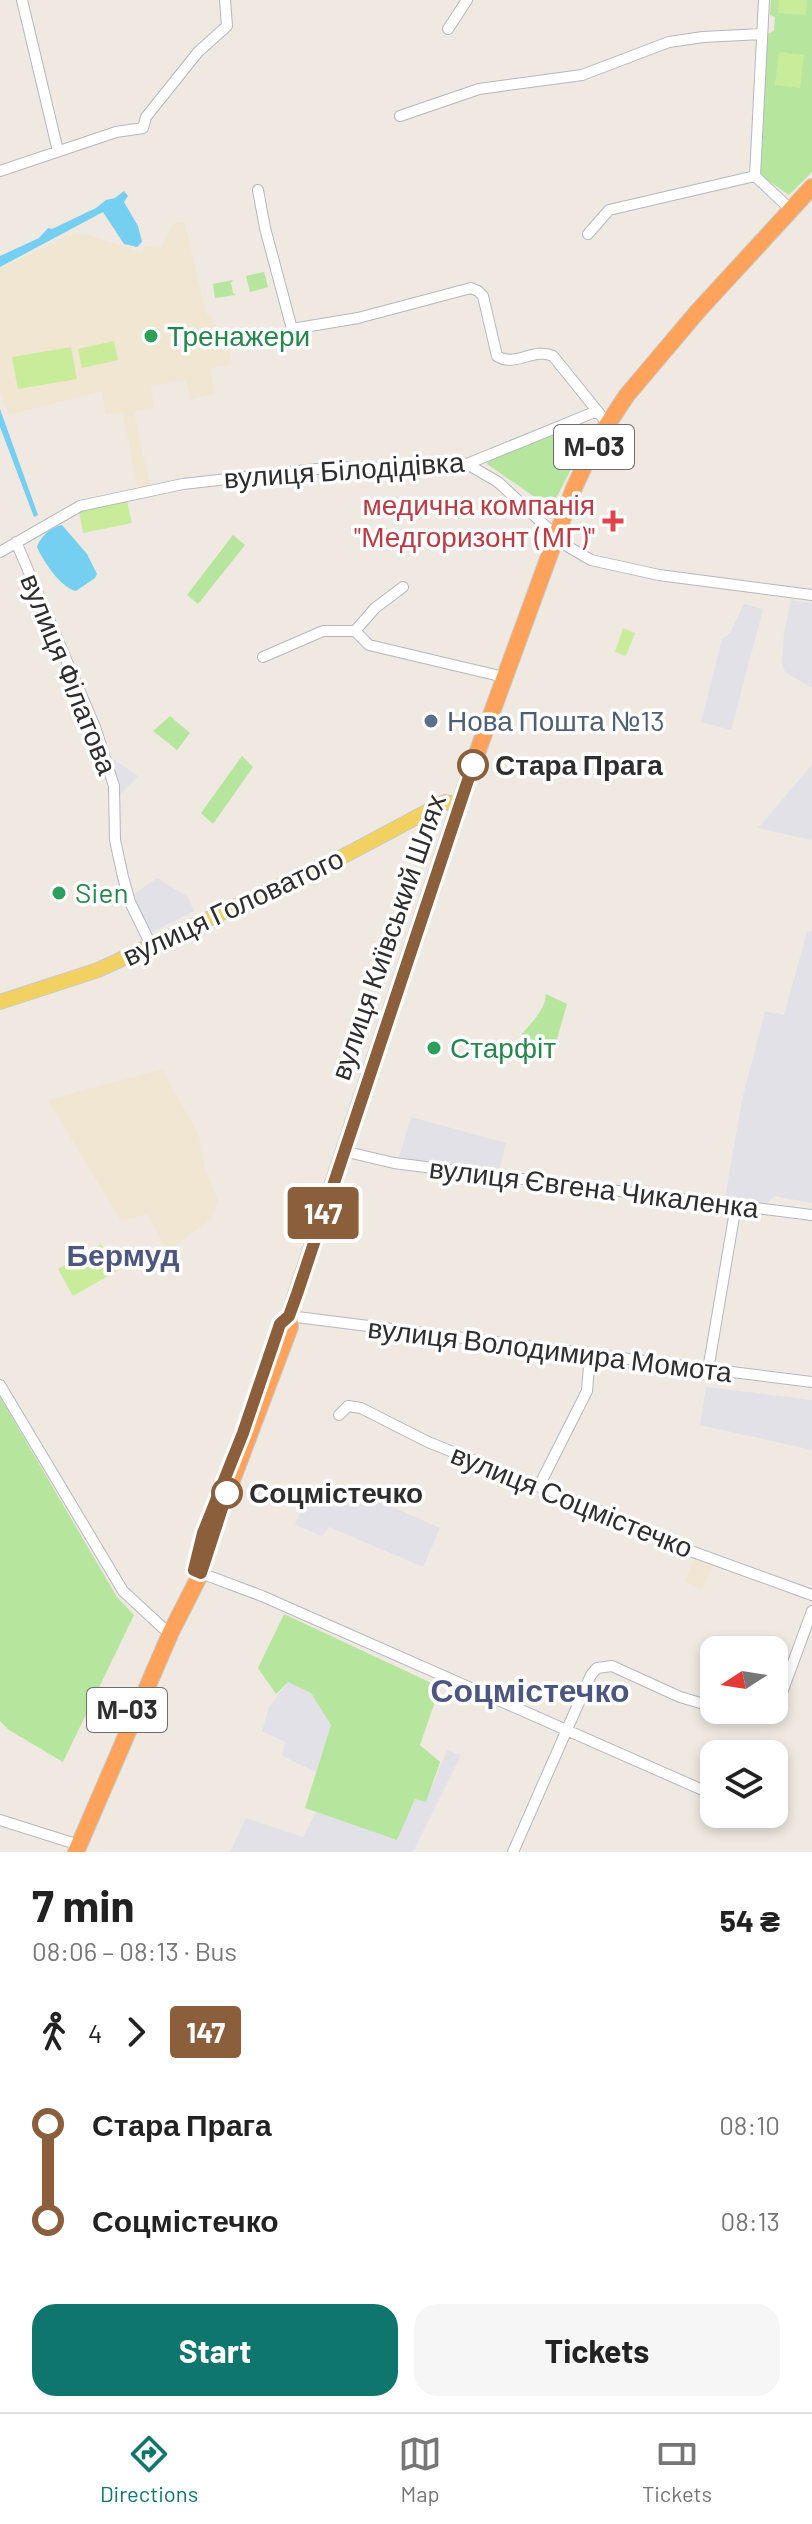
<!DOCTYPE html>
<html lang="en">
<head>
<meta charset="utf-8">
<style>
  :root { --surface:#fff; --page:#f6f6f6; --text:#222; --muted:#767676; --line:#e0e0e0; --accent:#0f766e }
  body { margin:0; font-family:Barlow,sans-serif; background:var(--page); color:var(--text); height:100vh; display:flex; flex-direction:column; font-size:30px; white-space:nowrap }
  * { box-sizing:border-box; margin:0 }
  p { font-size:26px; color:var(--muted) }
  .icon { flex:none; width:44px; height:44px; fill:none; stroke:currentColor; stroke-width:2; stroke-linecap:round; stroke-linejoin:round }
  .map { position:relative; height:1852px; overflow:hidden }
  .side { display:flex; flex-direction:column; background:var(--surface); flex:1 }
  .side>* { flex:none }
  .badge { padding:0 16px; border-radius:6px; font-size:28px; line-height:52px }
  .needle { width:52px; rotate:258deg }
  .buttons { position:absolute; left:700px; top:1636px; display:grid; gap:16px }
  .buttons a { display:grid; place-items:center; width:88px; height:88px; border-radius:16px; background:var(--surface); box-shadow:0 4px 12px #0003; font-size:40px }
  .map>.badge { position:absolute; translate:-50% -50%; box-shadow:0 0 0 4px #fff }
  .legs { display:flex; align-items:center; gap:12px; height:88px; padding:0 32px; font-size:26px }
  .legs p { margin-inline-start:auto }
  .summary { display:flex; align-items:center; justify-content:space-between; height:136px; padding:0 32px }
  h1 { font-size:44px; font-weight:700; line-height:60px }
  .cta { display:flex; gap:16px; margin-top:auto; padding:16px 32px }
  .cta a { flex:1; height:92px; border-radius:24px; background:var(--accent); color:#fff; font-size:32px; font-weight:700; line-height:92px; text-align:center }
  .cta a+a { background:var(--page); color:var(--text) }
  ul { padding:0 32px; list-style:none }
  li { display:flex; align-items:center; gap:28px; height:96px; font-size:30px }
  li i { display:grid; place-items:center; width:12px; height:100%; margin:0 10px; background:currentColor }
  li i::after { content:''; width:20px; height:20px; margin:-10px; border:6px solid; border-radius:50%; background:var(--surface) }
  li p { margin-inline-start:auto }
  li:first-child i { background:linear-gradient(#0000 50%,currentColor 0) }
  li:last-child i { background:linear-gradient(currentColor 50%,#0000 0) }
  .tab-bar { display:flex; justify-content:space-around; align-items:center; height:112px; border-top:2px solid var(--line); background:var(--surface); font-size:22px; color:var(--muted) }
  .tab-bar a { display:grid; justify-items:center; gap:4px }
  .tab-bar .selected { color:var(--accent) }
  .map>svg:first-child { display:block }
  .industrial { fill:#e3e1e8 }
  .education { fill:#f0e6d1 }
  .green { fill:#b6e59e }
  .pitch { fill:#c9ec9a }
  .water { fill:#75cff0 }
  .lines { fill:none; stroke-linecap:round; stroke-linejoin:round }
  .minor-casing { stroke:#b4b7c1; stroke-width:12 }
  .major-casing { stroke:#c9c9c9; stroke-width:16 }
  .highway-casing { stroke:#c9c9c9; stroke-width:18 }
  .minor { stroke:#fff; stroke-width:10 }
  .major { stroke:#f2d163; stroke-width:14 }
  .highway { stroke:#ffa35c; stroke-width:16 }
  .line-1-casing { stroke:#fff; stroke-width:18 }
  .line-1 { stroke:#8b5e3c; stroke-width:12 }
  .leisure-dot { fill:#2e9e5b; stroke:#fff; stroke-width:3 }
  .health-dot { fill:#e0444e; stroke:#fff; stroke-width:3 }
  .service-dot { fill:#5c6f8a; stroke:#fff; stroke-width:3 }
  .stop-1-dot { fill:#fff; stroke:#8b5e3c; stroke-width:4 }
  .labels { text-anchor:middle; stroke-width:7; stroke-linejoin:round; paint-order:stroke }
  .shield { fill:#fff; stroke:#6d6d6d; stroke-width:2 }
  .shield-label { font-size:26px; font-weight:bold; fill:#2e2e2e }
  .leisure-label { font-size:28px; fill:#27864d; stroke:#fff; text-anchor:start }
  .street-label { font-size:28px; fill:#2e2e2e; stroke:#fff }
  .health-label { font-size:28px; fill:#be3a42; stroke:#fff; text-anchor:end }
  .service-label { font-size:28px; fill:#4e5e75; stroke:#fff; text-anchor:start }
  .stop-label { font-size:28px; font-weight:bold; fill:#2e2e2e; stroke:#fff; text-anchor:start }
  .neighbourhood-label { font-size:30px; font-weight:bold; fill:#4d5680; stroke:#fff }
  .quarter-label { font-size:32px; font-weight:bold; fill:#4d5680; stroke:#fff }
</style>
</head>
<body>
<div class="map">
<svg width="812" height="1852" viewBox="0 0 812 1852">
  <rect width="100%" height="100%" fill="#efe9e1"/>
  <!-- industrial -->
  <path class="industrial" d="M791,600L812,603V688L785,672L782,663L784,634Z
    M744,604L763,609L731,730L701,722L722,639L730,633Z
    M113,759L138,776L120,795L110,796L107,789L116,781L105,772Z
    M812,765V840L758,828Z
    M157,878L188,897L194,911L148,934L130,897Z
    M812,930V1203L774,1196L767,1204L725,1198L742,1100L765,1011L784,1015L807,932Z
    M411,1117L506,1143L499,1171L399,1158Z
    M706,1387L812,1400V1450L700,1425Z
    M345,1486L440,1528L423,1567L329,1527L322,1536L295,1525L308,1492L336,1500Z
    M288,1682L311,1693L331,1725L316,1772L282,1756L285,1742L262,1731L269,1707Z
    M447,1750L461,1755L413,1852H230L246,1818L303,1837L316,1812L397,1840L415,1799L426,1801Z"/>
  <!-- education -->
  <path class="education" d="M184,221L207,315H211L219,349L229,347L232,364L210,369L215,393L191,400L186,380L151,386L154,408L134,412L151,491L139,493L123,413L106,414L102,391L8,415L0,390V269L74,233H82L142,253L145,246L161,248L173,224Z
    M162,1069L198,1134L204,1166L218,1200L212,1218L168,1251L147,1214L121,1221L48,1100Z
    M696,1554L714,1561L702,1589L685,1582Z"/>
  <!-- green -->
  <path class="green" d="M771,0H812V172L789,195L759,174L767,34L774,31L775,17L770,15Z
    M264,272L268,287L250,292L246,276Z
    M233,280L231,283L233,293L236,295L215,298L213,284Z
    M580,423L590,425L592,429L554,502L546,505L487,464L489,459Z
    M233,535L245,545L198,604L187,595Z
    M170,716L190,733L177,750L153,731Z
    M242,756L253,767L213,824L201,813Z
    M546,994L567,1004L553,1053L522,1041V1034C532,1022 545,1010 546,994Z
    M0,1397L117,1597L134,1615L63,1762L9,1730L0,1721Z
    M284,1614L440,1687L420,1745L440,1762L426,1802L415,1799L397,1840L305,1808L331,1725L311,1693L288,1682L276,1694L258,1668Z"/>
  <!-- pitch -->
  <path class="pitch" d="M779,0H807L806,15L778,13Z
    M779,52L804,55L800,88L775,85Z
    M114,341L118,360L82,368L78,349Z
    M71,347L77,379L18,389L12,357Z
    M127,501L132,523L83,533L79,511Z
    M623,628L635,633L626,656L615,652Z
    M101,1244L117,1271L73,1296L58,1269Z"/>
  <!-- water -->
  <path class="water" d="M124,191L128,196L124,202L138,226L142,242L137,247L124,244L103,212L0,267V256L39,238L48,228L52,229L96,208L106,200L115,198Z
    M0,409L38,515L34,517L0,427Z
    M62,525L87,554L97,574L95,578L76,591C61,588 43,561 37,547C40,537 51,527 62,525Z"/>
  <g class="lines">
    <defs>
      <path id="minor" d="M22,0L58,151
        M764,0L755,176L788,207L789,212
        M448,29L467,0
        M400,116L479,89L582,75L669,42L703,37L762,34
        M0,171L116,132L143,128L146,117L198,52L227,26L225,0
        M258,190L265,228L292,329L358,318L471,288L478,291L483,296L497,356C514,368 534,347 553,356L607,423
        M588,234L609,210L755,176
        M467,464L498,482L567,546L591,560L659,575L812,595
        M16,542L95,727L114,786L115,840L123,877L130,902L151,945
        M0,552L80,506L183,484L335,467L388,468L448,462L467,464L597,411
        M355,631L369,645L504,677
        M263,657L323,631H355L375,608L403,587
        M343,1151L394,1163L441,1169L812,1215
        M289,1316L812,1382
        M708,1370L736,1205
        M0,1385L123,1591L163,1628L171,1632
        M339,1415L348,1406L361,1408L428,1442L615,1517L663,1541L812,1595
        M539,1486L587,1391L590,1354
        M198,1572L262,1596L714,1795
        M774,1706L780,1698L812,1611
        M724,1710L750,1716L767,1710
        M0,1820L79,1845
        M513,1852L591,1675L597,1668L612,1666L680,1697L714,1707"/>
      <path id="major" d="M0,1002L98,970L342,857L445,802L460,805"/>
      <path id="highway" d="M76,1852L171,1632L201,1573L211,1536L290,1327L289,1316L473,764L574,488L594,445L627,395L698,311L812,187"/>
    </defs>
    <!-- minor casing -->
    <use href="#minor" class="minor-casing"/>
    <!-- major casing -->
    <use href="#major" class="major-casing"/>
    <!-- highway casing -->
    <use href="#highway" class="highway-casing"/>
    <!-- minor -->
    <use href="#minor" class="minor"/>
    <!-- major -->
    <use href="#major" class="major"/>
    <!-- highway -->
    <use href="#highway" class="highway"/>
  </g>
  <g class="lines">
    <defs>
      <path id="line-1" d="M227,1493L201,1573L194,1570L203,1533L243,1433L280,1324L289,1316L298,1291L473,765"/>
    </defs>
    <!-- line-1 casing -->
    <use href="#line-1" class="line-1-casing"/>
    <!-- line-1 -->
    <use href="#line-1" class="line-1"/>
  </g>
  <!-- markers -->
  <g class="leisure-dot">
    <circle cx="151" cy="336" r="8"/>
    <circle cx="59" cy="893" r="8"/>
    <circle cx="434" cy="1048" r="8"/>
  </g>
  <path class="health-dot" d="M609 509h8v8h8v8h-8v8h-8v-8h-8v-8h8z"/>
  <circle class="service-dot" cx="431" cy="721" r="8"/>
  <g class="stop-1-dot">
    <circle cx="473" cy="765" r="14"/>
    <circle cx="227" cy="1493" r="14"/>
  </g>
  <g class="labels">
    <!-- shield labels -->
    <g class="shield">
      <rect x="554" y="425" width="80" height="44" rx="6"/>
      <rect x="87" y="1688" width="80" height="44" rx="6"/>
    </g>
    <g class="shield-label">
      <text x="594" y="456">М-03</text>
      <text x="127" y="1719">М-03</text>
    </g>
    <!-- leisure labels -->
    <g class="leisure-label">
      <text x="167" y="346">Тренажери</text>
      <text x="75" y="903">Sien</text>
      <text x="450" y="1058">Старфіт</text>
    </g>
    <!-- street labels -->
    <g class="street-label">
      <text transform="translate(344 470) rotate(-4)" y="10">вулиця Білодідівка</text>
      <text transform="translate(69 674) rotate(68)" y="10">вулиця Філатова</text>
      <text transform="translate(233 907) rotate(-25)" y="10">вулиця Головатого</text>
      <text transform="translate(388 937) rotate(-71)" y="10">вулиця Київський Шлях</text>
      <text transform="translate(594 1188) rotate(7)" y="10">вулиця Євгена Чикаленка</text>
      <text transform="translate(550 1350) rotate(7)" y="10">вулиця Володимира Момота</text>
      <text transform="translate(572 1501) rotate(22)" y="10">вулиця Соцмістечко</text>
    </g>
    <!-- health labels -->
    <g class="health-label">
      <text x="595" y="515">медична компанія<tspan x="595" dy="32">"Медгоризонт (МГ)"</tspan></text>
    </g>
    <!-- service labels -->
    <g class="service-label">
      <text x="447" y="731">Нова Пошта №13</text>
    </g>
    <!-- stop labels -->
    <g class="stop-label">
      <text x="495" y="775">Стара Прага</text>
      <text x="249" y="1503">Соцмістечко</text>
    </g>
    <!-- neighbourhood labels -->
    <g class="neighbourhood-label">
      <text x="123" y="1266">Бермуд</text>
    </g>
    <!-- quarter labels -->
    <g class="quarter-label">
      <text x="530" y="1702">Соцмістечко</text>
    </g>
  </g>
</svg>
<div class="buttons">
<a><svg class="needle" viewBox="-14 -14 28 28"><path d="M0-13l5 13h-10z" fill="#e53935"/><path d="M0 13l5-13h-10z" fill="#767676"/></svg></a>
<a><svg class="icon" aria-label="layers" viewBox="0 0 24 24"><path d="M12 4l9 5-9 5-9-5zM3 14l9 5 9-5"/></svg></a>
</div>
<b class="badge" style="left:323px;top:1213px;background:#8b5e3c;color:#fff">147</b>
</div>
<section class="side">
<div class="summary"><div><h1>7 min</h1><p>08:06 – 08:13 · Bus</p></div><b>54 ₴</b></div>
<div class="legs"><svg class="icon" aria-label="walk" viewBox="0 0 24 24"><circle cx="13" cy="4" r="2"/><path d="M13 8l-2 6 4 7M11 14l-3 7M7 12l3-4h3l4 4"/></svg>4<svg class="icon" aria-label="forward" viewBox="0 0 24 24"><path d="M9 5l7 7-7 7"/></svg><b class="badge" style="background:#8b5e3c;color:#fff">147</b></div>
<ul>
<li><i style="color:#8b5e3c"></i><b>Стара Прага</b><p>08:10</p></li>
<li><i style="color:#8b5e3c"></i><b>Соцмістечко</b><p>08:13</p></li>
</ul>
<div class="cta"><a>Start</a><a>Tickets</a></div>
</section>
<nav class="tab-bar">
<a class="selected"><svg class="icon" aria-label="directions" viewBox="0 0 24 24"><path d="M12 3l9 9-9 9-9-9zM9 14v-3h6M13 9l2 2-2 2"/></svg>Directions</a>
<a><svg class="icon" aria-label="map" viewBox="0 0 24 24"><path d="M3 6l6-2 6 2 6-2v14l-6 2-6-2-6 2zM9 4v14M15 6v14"/></svg>Map</a>
<a><svg class="icon" aria-label="tickets" viewBox="0 0 24 24"><path d="M3 7h18v10H3zM15 7v10"/></svg>Tickets</a>
</nav>
</body>
</html>
